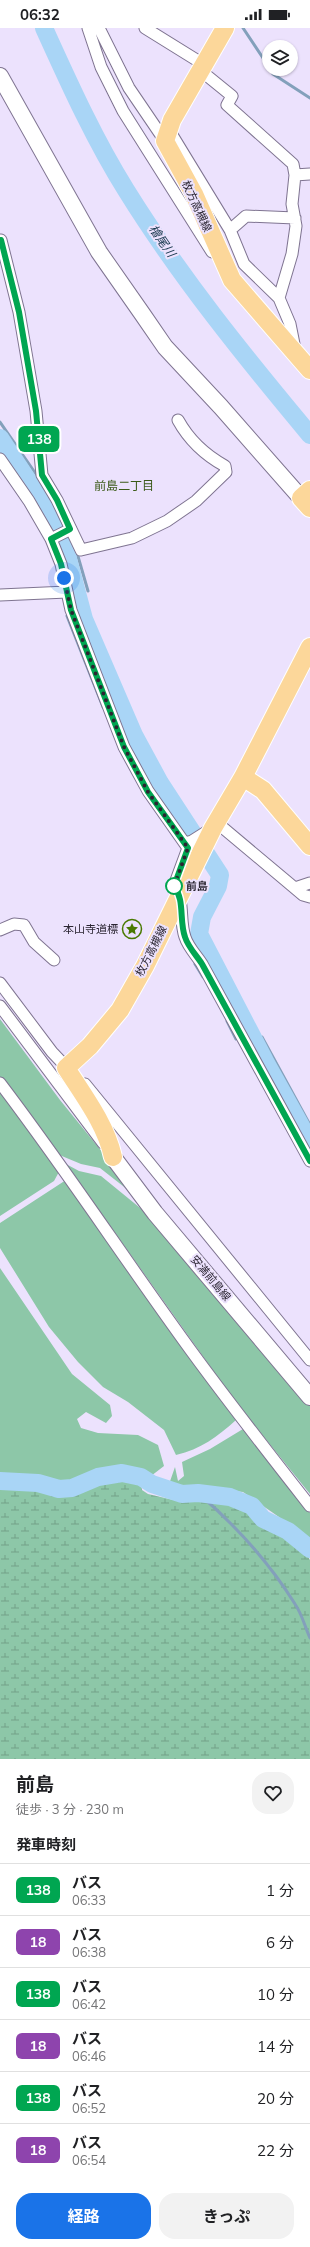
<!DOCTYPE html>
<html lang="ja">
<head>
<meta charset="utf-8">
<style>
  :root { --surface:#fff; --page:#f2f2f2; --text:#202124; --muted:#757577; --line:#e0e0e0; --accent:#1a73e8 }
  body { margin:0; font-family:Mulish,"Noto Sans JP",sans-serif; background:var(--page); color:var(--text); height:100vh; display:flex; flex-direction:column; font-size:15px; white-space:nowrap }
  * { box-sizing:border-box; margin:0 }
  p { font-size:13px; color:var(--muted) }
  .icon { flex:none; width:22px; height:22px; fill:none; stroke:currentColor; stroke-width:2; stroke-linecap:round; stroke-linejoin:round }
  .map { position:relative; height:1731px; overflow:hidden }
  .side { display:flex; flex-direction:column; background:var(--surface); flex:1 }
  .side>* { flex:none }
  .badge { padding:0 8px; border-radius:6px; font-size:14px; line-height:26px }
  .buttons { position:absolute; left:262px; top:12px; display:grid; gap:8px }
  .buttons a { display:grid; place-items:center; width:36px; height:36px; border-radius:50%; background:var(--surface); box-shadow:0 1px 3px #0004; font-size:20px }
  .you { position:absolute; width:20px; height:20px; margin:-10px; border:3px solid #fff; border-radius:50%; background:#1a73e8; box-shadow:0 0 0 6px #1a73e833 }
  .map>.badge { position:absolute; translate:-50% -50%; box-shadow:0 0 0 2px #fff }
  h2 { padding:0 16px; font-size:15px; line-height:36px }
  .round { display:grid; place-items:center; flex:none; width:42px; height:42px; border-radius:16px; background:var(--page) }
  .overview { display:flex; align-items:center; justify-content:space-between; height:68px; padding:0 16px }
  h1 { font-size:19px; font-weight:700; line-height:30px }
  .primary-button { display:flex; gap:8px; margin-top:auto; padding:8px 16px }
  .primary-button a { flex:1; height:46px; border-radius:16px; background:var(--accent); color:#fff; font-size:16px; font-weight:700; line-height:46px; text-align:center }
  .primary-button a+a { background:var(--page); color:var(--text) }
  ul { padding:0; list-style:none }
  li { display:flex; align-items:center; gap:12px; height:52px; padding:0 16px; border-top:1px solid var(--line) }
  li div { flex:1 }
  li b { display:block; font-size:15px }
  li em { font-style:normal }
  li .badge { min-width:44px; font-weight:700; text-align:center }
  .status { display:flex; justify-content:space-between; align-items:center; height:28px; padding:0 20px; background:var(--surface); direction:ltr }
  .status svg { height:11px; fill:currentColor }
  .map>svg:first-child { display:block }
  .grass { fill:#8dc7a8 }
  .wetland { fill:url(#wetland-marsh) }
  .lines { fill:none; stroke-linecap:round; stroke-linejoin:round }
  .stream { stroke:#83a0bb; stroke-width:3 }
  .river { stroke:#a9d5f6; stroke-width:18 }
  .street-casing { stroke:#7f7491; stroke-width:13 }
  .secondary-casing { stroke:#7f7491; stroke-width:18 }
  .primary-casing { stroke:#fff; stroke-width:20 }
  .street { stroke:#fff; stroke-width:11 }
  .secondary { stroke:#fff; stroke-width:16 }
  .primary { stroke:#fcd79a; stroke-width:18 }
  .line-casing { stroke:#fff; stroke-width:9 }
  .line { stroke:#00a651; stroke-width:6 }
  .walk { stroke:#2a2531; stroke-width:4; stroke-dasharray:0 7.2 }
  .stop-dot { fill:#fff; stroke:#00a651; stroke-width:2 }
  .labels { text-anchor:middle; stroke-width:4; stroke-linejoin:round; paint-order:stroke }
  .street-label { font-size:11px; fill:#2a2531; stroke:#ece2fd }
  .stop-label { font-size:11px; font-weight:bold; fill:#2a2531; stroke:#ece2fd; text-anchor:start }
  .poi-label { font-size:11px; fill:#2a2531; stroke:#ece2fd; text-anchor:end }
  .water-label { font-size:12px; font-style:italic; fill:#13344a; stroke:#ece2fd }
  .neighbourhood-label { font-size:12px; fill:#3b5a18; stroke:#ece2fd }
</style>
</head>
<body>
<div class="status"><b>06:32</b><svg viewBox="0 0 49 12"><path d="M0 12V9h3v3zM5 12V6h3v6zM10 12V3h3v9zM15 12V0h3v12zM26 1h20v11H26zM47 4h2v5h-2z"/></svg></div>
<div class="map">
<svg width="310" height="1731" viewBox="0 0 310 1731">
  <defs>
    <pattern id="wetland-marsh" width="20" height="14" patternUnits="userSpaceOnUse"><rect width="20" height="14" fill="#8dc7a8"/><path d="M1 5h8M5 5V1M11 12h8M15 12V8" fill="none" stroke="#73a189"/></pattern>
  </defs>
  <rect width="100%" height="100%" fill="#ece2fd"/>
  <!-- grass -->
  <path class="grass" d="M0,991L60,1072L142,1173L100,1140L81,1136L57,1126L0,1050Z
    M0,1063L60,1142L54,1153L0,1188Z
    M66,1136L79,1143L101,1148L161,1197L310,1378V1466L234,1372Z
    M66,1152L236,1392C217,1409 201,1421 176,1427L164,1402L128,1374L103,1359L78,1334L49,1299L0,1220V1195Z
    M0,1240L72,1346L110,1377L112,1388L106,1395L86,1384L77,1391L81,1400L98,1405L138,1407L158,1417L164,1438L151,1448L129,1439L100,1444L76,1453L58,1456L0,1447Z
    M243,1401L310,1485V1516L279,1489L243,1464L202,1459L176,1464L168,1459L175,1439L178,1453L184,1448L182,1434L210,1421Z"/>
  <!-- wetland -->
  <path class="wetland" d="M117,1449L140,1453L142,1462L148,1466L182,1474L215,1470L245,1476L261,1496L305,1523L310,1532V1731H0V1459L28,1458L50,1467H72L90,1461L101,1451Z"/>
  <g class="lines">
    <!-- stream -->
    <path class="stream" d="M243,0L269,39
      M270,41L273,46L310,70
      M0,394L38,449
      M77,525L88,563
      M67,588L103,679
      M195,936L203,949
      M227,993L236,1011
      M262,1009L310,1097
      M198,1465C235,1497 269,1534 295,1576C302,1586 305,1599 310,1610"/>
    <!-- river -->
    <path class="river" d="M44,0C69,55 94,111 126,162C180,249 245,329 310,407
      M0,410L50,486L63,512L84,591L134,707L160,755L220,847L218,858L202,889L199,906L265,1033L310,1114
      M0,1453L38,1455L59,1461L72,1460L98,1449L122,1445L141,1449L152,1456L182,1466L198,1465L230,1469L252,1478L263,1491L288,1503L310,1521"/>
    <defs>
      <path id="street" d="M88,0L101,39L123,83L212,224
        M99,0L129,60L165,113
        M145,0L203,36
        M200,42L232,68L227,77L293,136L295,147L310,146
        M169,102L230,202L244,236L279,270
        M230,202L246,188L295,190
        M1,212L19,284L36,383L42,447L57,472L81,522L132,510L167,493L196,473L226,444L225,438C205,427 189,412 178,392
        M295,321L290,296L279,270L292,226L296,198L292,176L295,147
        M0,431L29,473L51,511L61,536L71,582L124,719L148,763L188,820L174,858C185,872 179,892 185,909C188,919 197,928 202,936L310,1133
        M51,511L71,501
        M0,567L67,564
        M216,794L303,867L310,869
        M185,815L192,813L211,801
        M295,860L310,855
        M0,902L14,896L24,897L34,914L54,932
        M0,955L52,1024L71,1044
        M0,978L103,1115
        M0,1055C67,1143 127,1235 192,1324C230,1376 270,1427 310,1478
        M85,1056L310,1332"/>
      <path id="secondary" d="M0,48L99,224L143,287L165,319L221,379L301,470
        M113,1129L155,1185L310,1369"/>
      <path id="primary" d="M225,0L172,92L165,113L194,166L232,252L310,342
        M310,462L301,470L310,480
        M243,749L263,762L310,818
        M113,1129C106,1097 84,1068 66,1040L90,1018L120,982L145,938L213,800L243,749L310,619"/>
    </defs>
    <!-- street casing -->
    <use href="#street" class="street-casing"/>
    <!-- secondary casing -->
    <use href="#secondary" class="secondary-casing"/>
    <!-- primary casing -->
    <use href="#primary" class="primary-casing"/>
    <!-- street -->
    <use href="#street" class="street"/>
    <!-- secondary -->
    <use href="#secondary" class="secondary"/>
    <!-- primary -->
    <use href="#primary" class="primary"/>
  </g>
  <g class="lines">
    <defs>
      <path id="line" d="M1,212L19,284L36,383L42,447L57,472L70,501L51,511L61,536L71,582L124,719L148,764L188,820L174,858C185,872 179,892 185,909C188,919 197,928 202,936L310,1133"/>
    </defs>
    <!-- line casing -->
    <use href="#line" class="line-casing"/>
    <!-- line -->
    <use href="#line" class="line"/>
    <!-- walk -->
    <path class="walk" d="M64,550L71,582L124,719L148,764L188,820L174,858"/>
  </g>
  <!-- icons -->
  <defs>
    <symbol id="sight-ring" viewBox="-11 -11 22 22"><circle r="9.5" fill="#ece2fd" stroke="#497900" stroke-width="1.5"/><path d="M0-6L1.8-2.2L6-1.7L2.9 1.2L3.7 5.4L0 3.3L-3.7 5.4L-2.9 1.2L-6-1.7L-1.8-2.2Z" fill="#497900"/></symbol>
  </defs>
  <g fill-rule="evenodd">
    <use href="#sight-ring" x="121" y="890" width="22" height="22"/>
  </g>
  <!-- markers -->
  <circle class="stop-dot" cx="174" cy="858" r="8"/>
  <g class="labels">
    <!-- street labels -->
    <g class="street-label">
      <text transform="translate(197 178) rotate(65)" y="4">枚方高槻線</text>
      <text transform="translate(151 923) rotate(-63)" y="4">枚方高槻線</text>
      <text transform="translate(211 1250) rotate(50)" y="4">安満前島線</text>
    </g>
    <!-- stop labels -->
    <g class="stop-label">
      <text x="186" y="862">前島</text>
    </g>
    <!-- poi labels -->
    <g class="poi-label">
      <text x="118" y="905">本山寺道標</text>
    </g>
    <!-- water labels -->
    <g class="water-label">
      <text transform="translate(162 213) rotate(55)" y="4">檜尾川</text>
    </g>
    <!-- neighbourhood labels -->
    <g class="neighbourhood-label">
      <text x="124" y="462">前島二丁目</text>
    </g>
  </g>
</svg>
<div class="buttons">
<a><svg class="icon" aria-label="layers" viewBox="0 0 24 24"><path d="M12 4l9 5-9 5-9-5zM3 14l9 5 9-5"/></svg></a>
</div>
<div class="you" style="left:64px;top:550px"></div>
<b class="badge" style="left:39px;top:411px;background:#00a651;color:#fff">138</b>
</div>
<section class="side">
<div class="overview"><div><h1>前島</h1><p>徒歩 · 3 分 · 230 m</p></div><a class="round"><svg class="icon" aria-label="heart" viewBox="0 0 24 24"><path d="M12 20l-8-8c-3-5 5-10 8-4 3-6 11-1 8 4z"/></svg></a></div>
<h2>発車時刻</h2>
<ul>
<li><span class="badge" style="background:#00a651;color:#fff">138</span><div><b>バス</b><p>06:33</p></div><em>1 分</em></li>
<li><span class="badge" style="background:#8e44ad;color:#fff">18</span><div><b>バス</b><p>06:38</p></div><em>6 分</em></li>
<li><span class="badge" style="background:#00a651;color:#fff">138</span><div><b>バス</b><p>06:42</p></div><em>10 分</em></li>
<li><span class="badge" style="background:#8e44ad;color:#fff">18</span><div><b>バス</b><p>06:46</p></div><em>14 分</em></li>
<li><span class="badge" style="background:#00a651;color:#fff">138</span><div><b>バス</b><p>06:52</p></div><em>20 分</em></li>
<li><span class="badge" style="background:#8e44ad;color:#fff">18</span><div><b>バス</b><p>06:54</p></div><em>22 分</em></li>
</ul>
<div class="primary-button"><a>経路</a><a>きっぷ</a></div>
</section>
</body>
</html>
